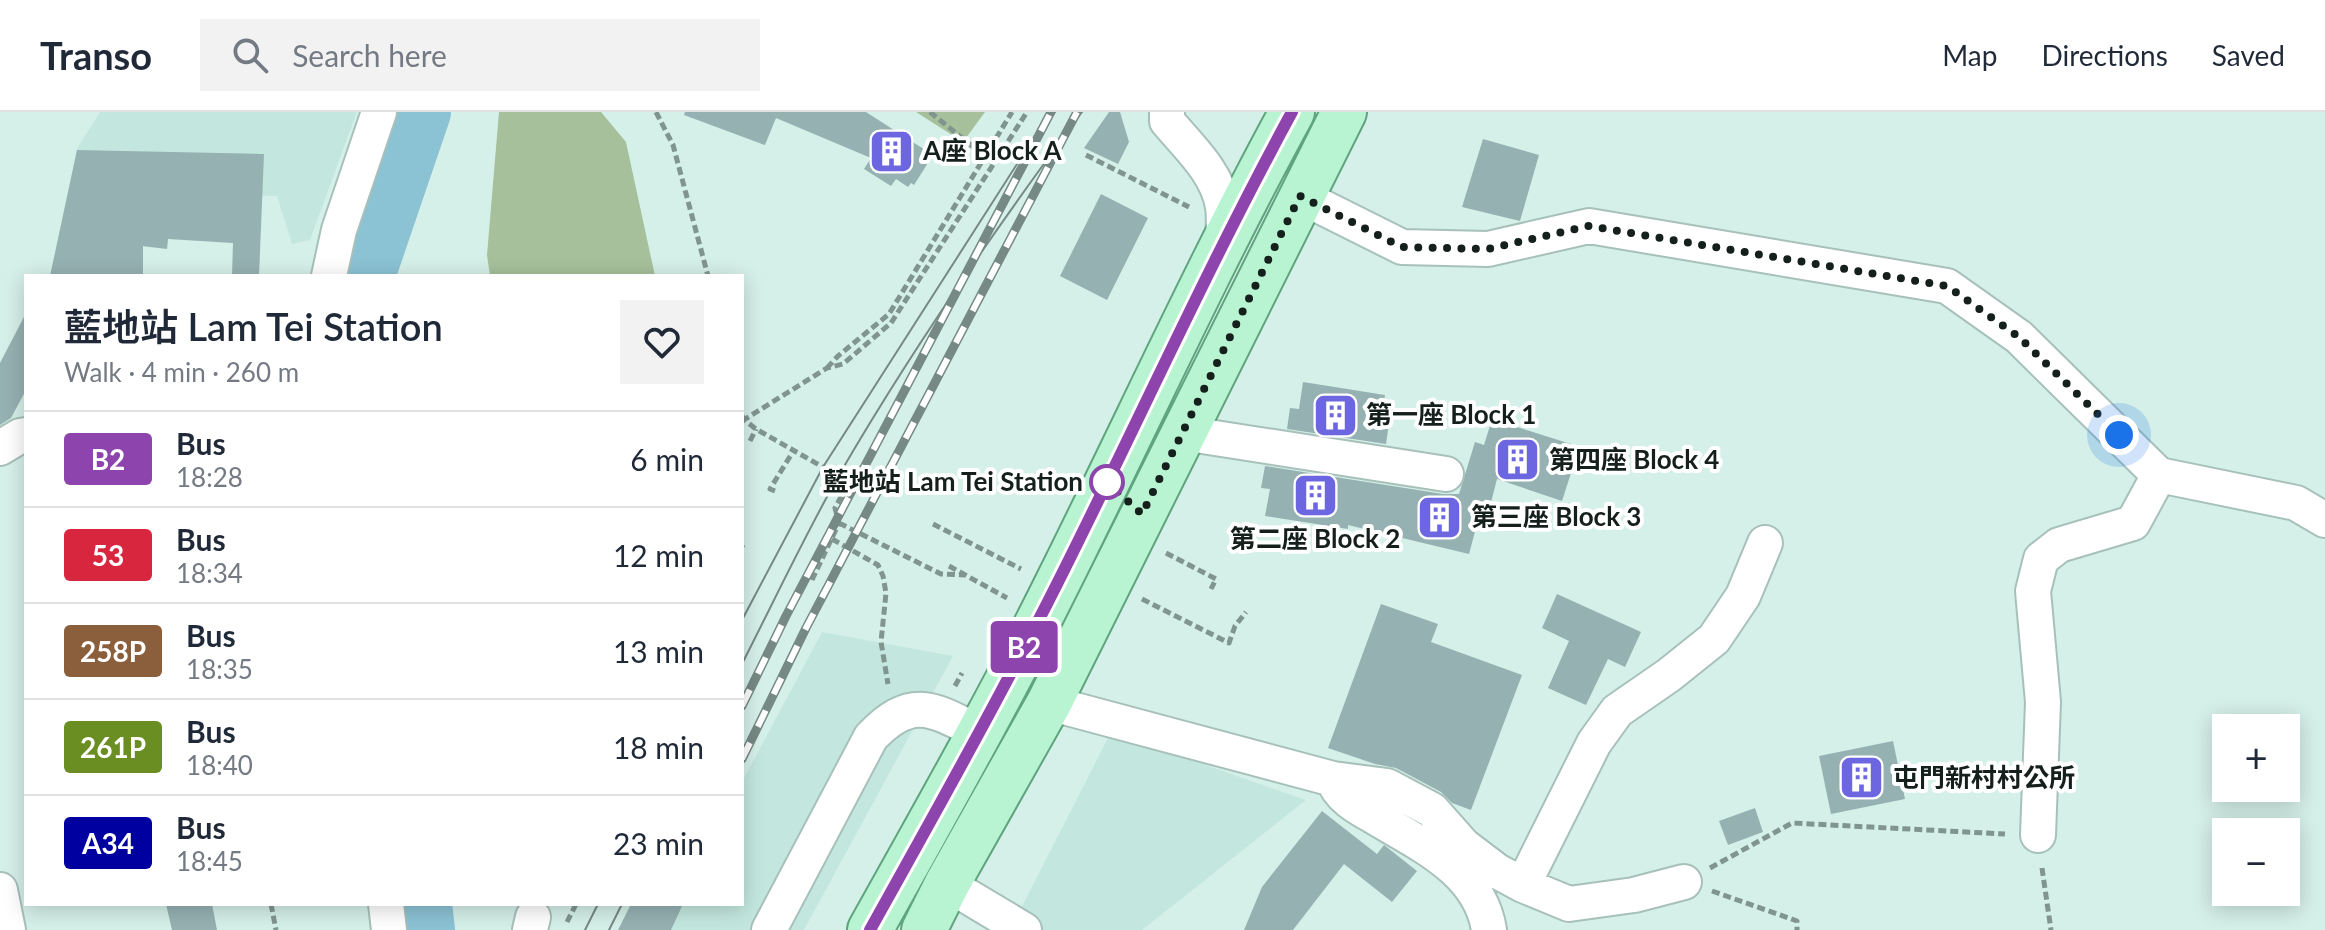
<!DOCTYPE html>
<html lang="en">
<head>
<meta charset="utf-8">
<style>
  :root { --surface:#fff; --page:#f2f2f3; --text:#1f2937; --muted:#747a83; --line:#e0e1e3 }
  body { margin:0; font-family:Lato,"Noto Sans TC",sans-serif; background:var(--page); color:var(--text); height:100vh; display:flex; flex-direction:column; font-size:30px; white-space:nowrap }
  * { box-sizing:border-box; margin:0 }
  p { font-size:26px; color:var(--muted) }
  .icon { flex:none; width:44px; height:44px; fill:none; stroke:currentColor; stroke-width:2; stroke-linecap:round; stroke-linejoin:round }
  .map { position:relative; flex:1; overflow:hidden }
  .panel { position:absolute; left:24px; top:162px; width:720px; height:632px; display:flex; flex-direction:column; background:var(--surface); border-radius:0px; box-shadow:0 4px 20px #0003 }
  .panel>* { flex:none }
  .badge { padding:0 16px; border-radius:6px; font-size:28px; line-height:52px }
  .buttons { position:absolute; left:2212px; top:602px; display:grid; gap:16px }
  .buttons a { display:grid; place-items:center; width:88px; height:88px; border-radius:0px; background:var(--surface); box-shadow:0 4px 20px #0003; font-size:40px }
  .you { position:absolute; width:40px; height:40px; margin:-20px; border:6px solid #fff; border-radius:50%; background:#1a73e8; box-shadow:0 0 0 12px #1a73e833 }
  .map>.badge { position:absolute; translate:-50% -50%; box-shadow:0 0 0 4px #fff }
  .round { display:grid; place-items:center; flex:none; width:84px; height:84px; border-radius:0px; background:var(--page) }
  .headline { display:flex; align-items:center; justify-content:space-between; height:136px; padding:0 40px }
  h1 { font-size:38px; font-weight:600; line-height:60px }
  ul { padding:0; list-style:none }
  li { display:flex; align-items:center; gap:24px; height:96px; padding:0 40px; border-top:2px solid var(--line) }
  li div { flex:1 }
  li b { display:block; font-size:30px }
  li em { font-style:normal }
  li .badge { min-width:88px; font-weight:700; text-align:center }
  header { display:flex; align-items:center; gap:48px; box-sizing:border-box; height:112px; padding:0 40px; background:var(--surface); border-bottom:2px solid var(--line) }
  header strong { font-size:38px }
  nav { display:flex; gap:44px; margin-inline-start:auto; font-size:28px }
  .search { width:560px; height:72px; background:var(--page); display:flex; align-items:center; gap:20px; box-sizing:border-box; padding:0 28px; border-radius:0px; color:var(--muted); font-size:30px }
  .map>svg:first-child { display:block }
  .built { fill:#c3e7de }
  .green { fill:#a5c09a }
  .lines { fill:none; stroke-linecap:round; stroke-linejoin:round }
  .river { stroke:#8bc2d4; stroke-width:58 }
  .building { fill:#96b1b2 }
  .minor-casing { stroke:#a7c1ba; stroke-width:38 }
  .major-casing { stroke:#60a47f; stroke-width:48 }
  .path { stroke:#81958f; stroke-width:5; stroke-dasharray:8 4; stroke-linecap:butt }
  .minor { stroke:#fff; stroke-width:34 }
  .major { stroke:#b8f4d2; stroke-width:44 }
  .tram { stroke:#778984; stroke-width:2 }
  .rail-casing { stroke:#778984; stroke-width:9 }
  .rail { stroke:#fff; stroke-width:6; stroke-dasharray:18; stroke-linecap:butt }
  .line-casing { stroke:#fff; stroke-width:18 }
  .line { stroke:#8e44ad; stroke-width:12 }
  .walk { stroke:#151f1c; stroke-width:8; stroke-dasharray:0 14.4 }
  .stop-dot { fill:#fff; stroke:#8e44ad; stroke-width:4 }
  .labels { text-anchor:middle; stroke-width:8; stroke-linejoin:round; paint-order:stroke }
  .poi-label { font-size:26px; font-weight:bold; fill:#151f1c; stroke:#fff; text-anchor:start }
  .stop-label { font-size:26px; font-weight:bold; fill:#151f1c; stroke:#fff; text-anchor:end }
</style>
</head>
<body>
<header>
<strong>Transo</strong>
<div class="search"><svg class="icon" aria-label="search" viewBox="0 0 24 24"><circle cx="10" cy="10" r="6"/><path d="M15 15l6 6"/></svg>Search here</div>
<nav><a>Map</a><a>Directions</a><a>Saved</a></nav>
</header>
<div class="map">
<svg width="2325" height="818" viewBox="0 0 2325 818">
  <rect width="100%" height="100%" fill="#d5f0e9"/>
  <!-- built -->
  <path class="built" d="M100,0H357L310,128L292,132L277,84L173,82L167,137L58,127L77,37Z
    M822,520L953,544L804,818H663L677,792H742V670Z
    M1111,620L1306,688L1142,818H1010Z"/>
  <!-- green -->
  <path class="green" d="M499,0H601L626,30L655,164H490L487,143Z
    M916,0H985L963,30Z"/>
  <g class="lines">
    <!-- river -->
    <path class="river" d="M366,164L422,0
      M423,792L426,818"/>
  </g>
  <!-- building -->
  <path class="building" d="M685,0H866L933,43L914,73L911,71L908,75L896,67L891,74L864,57L871,46L776,6L765,33L684,3Z
    M1109,0H1120L1129,30L1118,52L1084,36Z
    M1483,27L1539,43L1520,109L1462,95Z
    M77,38L264,42L259,164H232L233,131L168,127L167,137L143,134V164H50Z
    M1101,82L1148,106L1107,188L1060,164Z
    M26,201V278L11,306L0,313V251Z
    M1303,270L1385,283L1381,310L1389,311L1386,332L1287,317L1290,296L1299,297Z
    M1492,307L1571,332L1562,358L1571,361L1562,389L1497,367L1484,418L1476,416L1469,442L1348,413V417L1265,404L1270,377L1261,376L1265,354L1443,382H1459L1475,330L1484,333Z
    M1557,482L1641,520L1625,555L1608,547L1586,593L1548,576L1569,529L1542,516Z
    M1381,492L1438,512L1431,530L1522,563L1471,698L1452,691L1441,680L1396,656L1375,652L1328,636Z
    M1893,629L1905,687L1831,702L1819,644Z
    M1755,696L1763,720L1728,733L1719,709Z
    M1322,699L1377,742L1384,733L1417,759L1392,790L1344,752L1293,818H1244L1262,775Z
    M166,792H212L217,818H172Z
    M631,792H683L671,818H618Z"/>
  <g class="lines">
    <defs>
      <path id="minor" d="M1167,0V9C1188,34 1218,61 1223,95C1225,107 1223,122 1223,134
        M1300,84L1402,135L1488,137L1589,114L1947,174L2019,225L2159,363L2296,391L2325,408
        M329,164L339,118L379,0
        M1183,321L1446,362
        M0,336L20,324L26,323
        M1049,591L1333,667L1387,674L1432,698L1464,734L1497,759L1523,773L1569,792L1634,783L1684,770
        M1333,667C1339,685 1357,695 1373,704C1419,732 1480,758 1489,818
        M2038,723L2043,590L2033,479L2041,447L2059,433L2133,411L2159,363
        M947,772L1024,818
        M1523,773L1594,631L1617,599L1669,563L1714,527L1743,484L1765,431
        M0,778L8,818
        M386,792L389,818
        M530,818L533,805
        M769,818L871,625C912,582 933,597 980,621"/>
      <path id="major" d="M870,818C934,703 999,589 1057,472C1136,314 1208,154 1292,0
        M924,818L947,772L1049,591L1344,0"/>
    </defs>
    <!-- minor casing -->
    <use href="#minor" class="minor-casing"/>
    <!-- major casing -->
    <use href="#major" class="major-casing"/>
    <!-- path -->
    <path class="path" d="M656,0L673,33L708,164
      M930,0L994,52
      M1086,43L1189,95
      M827,256L838,244L889,202L1012,0
      M742,303L743,307L756,317L849,370L868,367
      M742,309L827,256L843,252L891,211L1027,0
      M750,329L756,317
      M775,379L770,377L794,338
      M839,411L941,462L965,463
      M933,412L1021,457
      M832,427L878,453L883,464L886,481L881,530L888,572
      M742,435L744,436
      M1166,441L1216,467L1211,477
      M949,454L1007,486
      M812,468L839,411L835,396L849,370
      M1142,487L1229,531L1235,514L1246,500
      M955,574L962,561
      M1710,756L1792,711L2005,722
      M2042,756L2051,818
      M1712,779L1797,809V818
      M271,792L276,818
      M567,810L576,792"/>
    <!-- minor -->
    <use href="#minor" class="minor"/>
    <!-- major -->
    <use href="#major" class="major"/>
    <!-- tram -->
    <path class="tram" d="M742,508L823,355L1026,38L1055,0
      M742,552C774,489 804,425 839,363C912,237 995,117 1082,0
      M585,818L598,792
      M609,818L622,792"/>
    <defs>
      <path id="rail" d="M742,594L786,504L1051,0
        M742,647L806,516L1077,0"/>
    </defs>
    <!-- rail casing -->
    <use href="#rail" class="rail-casing"/>
    <!-- rail -->
    <use href="#rail" class="rail"/>
  </g>
  <g class="lines">
    <defs>
      <path id="line" d="M870,818C934,703 998,589 1057,472C1136,315 1208,154 1292,0"/>
    </defs>
    <!-- line casing -->
    <use href="#line" class="line-casing"/>
    <!-- line -->
    <use href="#line" class="line"/>
    <!-- walk -->
    <path class="walk" d="M1107,370L1142,402L1300,84L1402,135L1488,137L1589,114L1947,174L2019,225L2119,323"/>
  </g>
  <!-- icons -->
  <defs>
    <symbol id="building-square" viewBox="-11 -11 22 22"><rect x="-9" y="-9" width="18" height="18" rx="4" fill="#6c66e0" stroke="#fff"/><path d="M-4-6H4V6H1V3H-1V6H-4ZM-2.5-4.3h1.7v1.8h-1.7ZM.8-4.3h1.7v1.8H.8ZM-2.5-1h1.7V.8h-1.7ZM.8-1h1.7V.8H.8Z" fill="#fff"/></symbol>
  </defs>
  <g fill-rule="evenodd">
    <use href="#building-square" x="866" y="14" width="51" height="51"/>
    <use href="#building-square" x="1310" y="278" width="51" height="51"/>
    <use href="#building-square" x="1492" y="322" width="51" height="51"/>
    <use href="#building-square" x="1290" y="358" width="51" height="51"/>
    <use href="#building-square" x="1414" y="380" width="51" height="51"/>
    <use href="#building-square" x="1836" y="640" width="51" height="51"/>
  </g>
  <!-- markers -->
  <circle class="stop-dot" cx="1107" cy="370" r="16"/>
  <g class="labels">
    <!-- poi labels -->
    <g class="poi-label">
      <text x="923" y="48">A座 Block A</text>
      <text x="1366" y="312">第一座 Block 1</text>
      <text x="1549" y="357">第四座 Block 4</text>
      <text x="1471" y="414">第三座 Block 3</text>
      <text x="1315" y="436" text-anchor="middle">第二座 Block 2</text>
      <text x="1893" y="675">屯門新村村公所</text>
    </g>
    <!-- stop labels -->
    <g class="stop-label">
      <text x="1083" y="379">藍地站 Lam Tei Station</text>
    </g>
  </g>
</svg>
<div class="buttons">
<a>+</a>
<a>−</a>
</div>
<div class="you" style="left:2119px;top:323px"></div>
<b class="badge" style="left:1024px;top:535px;background:#8e44ad;color:#fff">B2</b>
<section class="panel">
<div class="headline"><div><h1>藍地站 Lam Tei Station</h1><p>Walk · 4 min · 260 m</p></div><a class="round"><svg class="icon" aria-label="heart" viewBox="0 0 24 24"><path d="M12 20l-8-8c-3-5 5-10 8-4 3-6 11-1 8 4z"/></svg></a></div>
<ul>
<li><span class="badge" style="background:#8e44ad;color:#fff">B2</span><div><b>Bus</b><p>18:28</p></div><em>6 min</em></li>
<li><span class="badge" style="background:#d7263d;color:#fff">53</span><div><b>Bus</b><p>18:34</p></div><em>12 min</em></li>
<li><span class="badge" style="background:#8b5e3c;color:#fff">258P</span><div><b>Bus</b><p>18:35</p></div><em>13 min</em></li>
<li><span class="badge" style="background:#6b8e23;color:#fff">261P</span><div><b>Bus</b><p>18:40</p></div><em>18 min</em></li>
<li><span class="badge" style="background:#0000a0;color:#fff">A34</span><div><b>Bus</b><p>18:45</p></div><em>23 min</em></li>
</ul>
</section>
</div>
</body>
</html>
